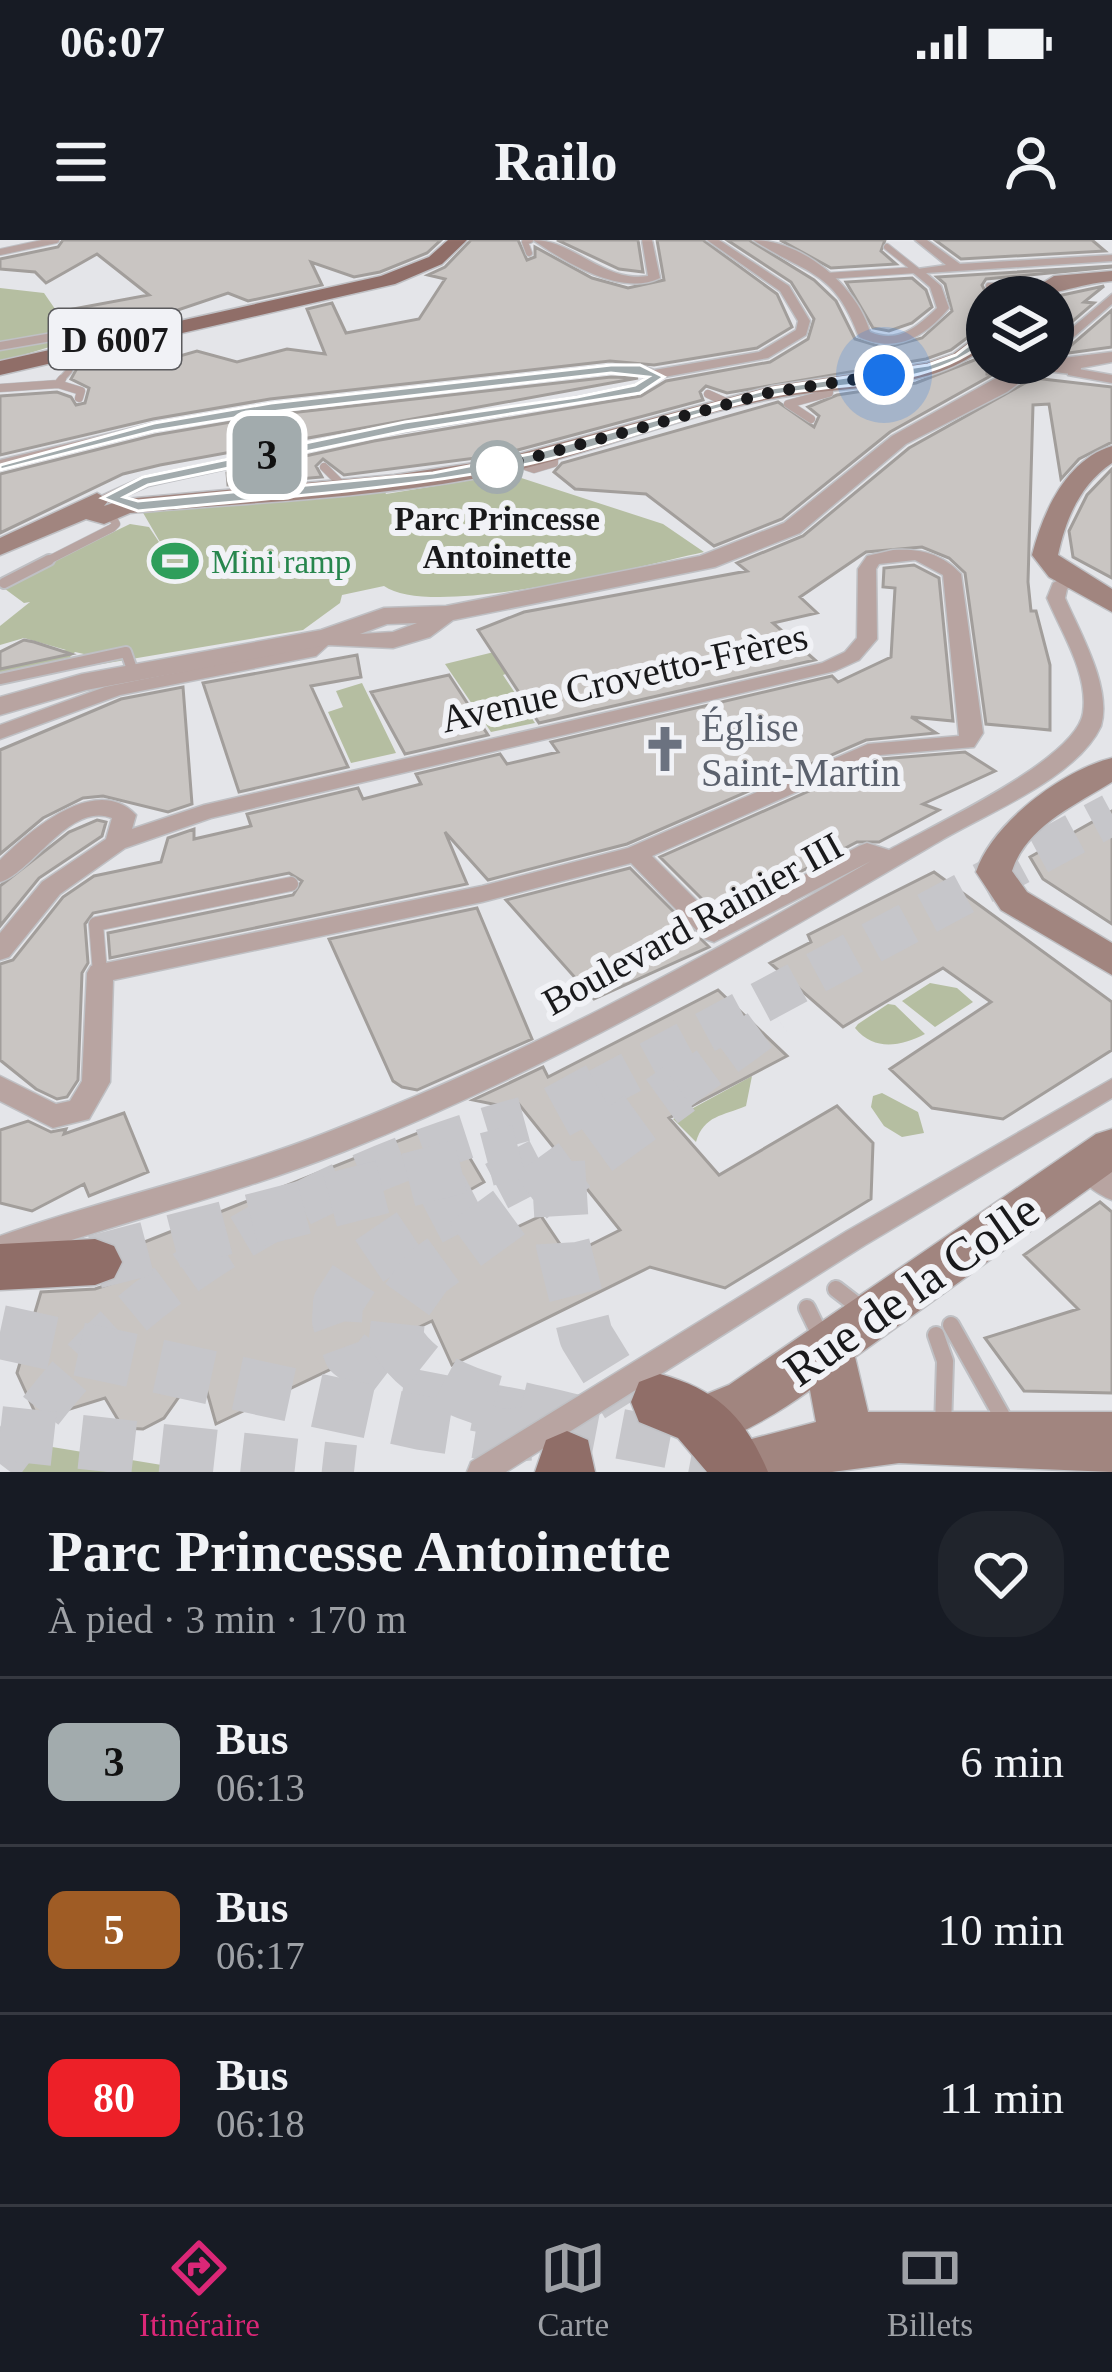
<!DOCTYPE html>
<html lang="fr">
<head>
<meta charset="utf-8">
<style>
  :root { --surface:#171b24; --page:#20242c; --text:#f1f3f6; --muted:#9ea1a6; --line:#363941; --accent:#db2777 }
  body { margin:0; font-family:"Times New Roman",serif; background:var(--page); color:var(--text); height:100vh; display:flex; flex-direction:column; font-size:45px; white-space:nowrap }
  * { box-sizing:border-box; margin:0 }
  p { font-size:39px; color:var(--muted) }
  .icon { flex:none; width:66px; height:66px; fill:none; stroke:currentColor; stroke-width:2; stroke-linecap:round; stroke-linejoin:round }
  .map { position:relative; height:1232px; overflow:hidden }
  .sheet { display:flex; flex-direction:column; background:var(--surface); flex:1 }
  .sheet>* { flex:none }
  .badge { padding:0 24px; border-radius:18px; font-size:42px; line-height:78px }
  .controls { position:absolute; left:966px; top:36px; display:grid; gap:24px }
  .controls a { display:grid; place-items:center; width:108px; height:108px; border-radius:50%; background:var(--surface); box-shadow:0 6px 18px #0003; font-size:60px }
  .you { position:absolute; width:60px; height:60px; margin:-30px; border:9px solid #fff; border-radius:50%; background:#1a73e8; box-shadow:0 0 0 18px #1a73e833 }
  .map>.badge { position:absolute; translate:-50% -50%; box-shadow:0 0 0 6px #fff }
  .round { display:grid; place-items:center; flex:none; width:126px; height:126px; border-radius:48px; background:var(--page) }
  .head { display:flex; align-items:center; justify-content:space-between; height:204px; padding:0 48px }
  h1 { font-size:57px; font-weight:700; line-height:90px }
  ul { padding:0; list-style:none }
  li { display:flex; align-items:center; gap:36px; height:168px; padding:0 48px; border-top:3px solid var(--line) }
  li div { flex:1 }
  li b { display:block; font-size:45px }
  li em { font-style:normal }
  li .badge { min-width:132px; font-weight:700; text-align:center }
  .status { display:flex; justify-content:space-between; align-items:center; height:84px; padding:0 60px; background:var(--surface); direction:ltr }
  .status svg { height:33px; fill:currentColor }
  header { display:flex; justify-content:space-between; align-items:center; height:156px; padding:0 48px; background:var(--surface); font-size:54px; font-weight:700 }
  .tab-bar { display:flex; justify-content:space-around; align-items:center; height:168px; border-top:3px solid var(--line); background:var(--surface); font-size:33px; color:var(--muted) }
  .tab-bar a { display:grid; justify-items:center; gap:6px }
  .tab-bar .active { color:var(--accent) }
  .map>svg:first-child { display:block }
  .green { fill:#b5bea1 }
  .building { fill:#c9c5c2; stroke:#a29e9b; stroke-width:3 }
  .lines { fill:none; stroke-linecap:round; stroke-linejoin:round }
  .tertiary-tunnel { stroke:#c6c6ca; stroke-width:45; stroke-dasharray:45 22; stroke-linecap:butt }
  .secondary-tunnel { stroke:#c6c6ca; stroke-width:50; stroke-dasharray:50 24; stroke-linecap:butt }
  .primary-tunnel-far1 { stroke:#c6c6ca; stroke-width:42; stroke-dasharray:42 21; stroke-linecap:butt }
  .primary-tunnel { stroke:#c6c6ca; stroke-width:54; stroke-dasharray:54 27; stroke-linecap:butt }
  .service-far4-casing { stroke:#bfc0c4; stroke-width:8 }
  .service-far3-casing { stroke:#bfc0c4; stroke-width:9 }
  .service-far2-casing { stroke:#bfc0c4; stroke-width:14 }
  .service-far1-casing { stroke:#bfc0c4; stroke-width:16 }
  .service-casing { stroke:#bfc0c4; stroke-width:20 }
  .pedestrian-casing { stroke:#bfc0c4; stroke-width:3 }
  .minor-casing { stroke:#bfc0c4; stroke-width:3 }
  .tertiary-casing { stroke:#bfc0c4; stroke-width:3 }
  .secondary-casing { stroke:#bfc0c4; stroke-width:3 }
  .primary-casing { stroke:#bfc0c4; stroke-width:3 }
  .service-far4 { stroke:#b8a4a1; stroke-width:6 }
  .service-far3 { stroke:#b8a4a1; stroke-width:8 }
  .service-far2 { stroke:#b8a4a1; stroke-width:10 }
  .service-far1 { stroke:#b8a4a1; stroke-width:14 }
  .service { stroke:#b8a4a1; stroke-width:16 }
  .pedestrian { fill:#b8a4a1; fill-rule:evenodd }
  .minor { fill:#b8a4a1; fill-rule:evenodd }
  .tertiary { fill:#b8a4a1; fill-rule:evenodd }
  .secondary { fill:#a1857f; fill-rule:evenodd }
  .primary { fill:#906e68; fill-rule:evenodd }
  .line { fill:#a2abad; stroke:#fff; stroke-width:3 }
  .walk { stroke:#19191b; stroke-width:12; stroke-dasharray:0 21.6 }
  .stop-dot { fill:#fff; stroke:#a2abad; stroke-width:6 }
  .labels { text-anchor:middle; stroke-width:12; stroke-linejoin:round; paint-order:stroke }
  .far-stop-label { font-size:33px; font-weight:bold; fill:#19191b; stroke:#f1f2f6 }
  .far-leisure-label { font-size:33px; fill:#27864d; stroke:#f1f2f6; text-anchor:start }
  .shield { fill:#f1f2f6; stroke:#5a5a5d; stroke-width:3 }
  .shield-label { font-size:36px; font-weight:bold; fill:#19191b }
  .street-label { font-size:39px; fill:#19191b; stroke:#f1f2f6 }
  .worship-label { font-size:39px; fill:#5b616d; stroke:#f1f2f6; text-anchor:start }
  .near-street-label { font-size:48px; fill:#19191b; stroke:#f1f2f6 }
</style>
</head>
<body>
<div class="status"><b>06:07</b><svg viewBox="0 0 49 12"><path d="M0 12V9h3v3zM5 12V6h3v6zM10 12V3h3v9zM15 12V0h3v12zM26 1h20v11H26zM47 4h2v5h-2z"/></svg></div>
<header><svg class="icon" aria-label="menu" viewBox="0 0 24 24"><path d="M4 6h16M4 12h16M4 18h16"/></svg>Railo<svg class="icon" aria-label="person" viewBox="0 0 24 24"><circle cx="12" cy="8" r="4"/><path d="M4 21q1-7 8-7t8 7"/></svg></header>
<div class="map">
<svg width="1112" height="1232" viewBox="0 0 1112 1232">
  <rect width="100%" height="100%" fill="#e4e5e9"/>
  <!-- green -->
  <path class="green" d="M0,48L44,53L73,95L140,91L66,102L0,122Z
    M509,234L663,284L704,312C641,326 432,380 384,346L342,355L340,363L303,390L84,427V414L75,412L67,420L0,443V421L66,410L24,398L0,405V386L30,362L24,363L1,346L130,284L149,287L167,314L142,271L384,250L386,254Z
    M494,412L513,431L503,435L535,483L491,492L445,424Z
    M362,443L396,513L351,523L328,472L343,467L336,451Z
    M930,743L957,748L973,762L935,787L902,761Z
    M888,764L895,765L925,794C901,806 875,812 855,788L858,784Z
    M752,836L746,866C723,876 704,875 696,902L673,879Z
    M882,853L918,872L924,893L902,897L884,886L871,867L873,856Z
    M40,1205L186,1229L187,1232H20Z"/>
  <!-- building -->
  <path class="building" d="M63,0H441L427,13L380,32L354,37L311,22L322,45L248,61L228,53L169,73L82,83L68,70L149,55L97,14L46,43L35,32L0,29V19L58,7Z
    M471,0H518L527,20L535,17V7L592,38L628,48L664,40L657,0H703L777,54L792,87L757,108L654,125L610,121L270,159L153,179L0,215V156L57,152L71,157L76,165L85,163L89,148L71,139L76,130L70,124L173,100L180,116L197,111L237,122L287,109L325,114L307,69L332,63L346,93L419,79L445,39L428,35L445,27Z
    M557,0H638L643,32L619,29Z
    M727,0H749L814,40L836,61L855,99L885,108L922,98L952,71L945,44L937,37L1112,26V27L986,39L982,45L986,53H1018L987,57V83L951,110L926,119L727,153L706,146L700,152L703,160L499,215L344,235L323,219L316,226L322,237L228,245L227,233L374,201L641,156L666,141L770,122L808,99L814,79L791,42Z
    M780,0H885L881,11L896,24L831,28Z
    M935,0H1092L1105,11L961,19Z
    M912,38L926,50L932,67L912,83L889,91L873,88L846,42Z
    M1104,46L1084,62L1094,63L1053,98V57Z
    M1112,70V107L1061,114Z
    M987,115V134H994L890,192L782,279L714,306L646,254L575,249L554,232L562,223L778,162L814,187L819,176L808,167L837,155L916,143Z
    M611,137L638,138L160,225L123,234L0,293V234L155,195L272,175Z
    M1034,138L1112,147V202L1079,219L1061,239L1049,164L1033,165L1028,342L1031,371H1036L1050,425V490L986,484L965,333L949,318L922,307L866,312L800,357L817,373L773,383L815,420L539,483L478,390L524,372L747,331L737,323L803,296L909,208Z
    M1112,229V338L1073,317L1069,291L1087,255Z
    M914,325L939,338L953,481L911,477L936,493L866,500L627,604L488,640L445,592L467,644L110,718L108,693L293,655L302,641L289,633L93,673L85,684L88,723L82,733L78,840L67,857L57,859L36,849L0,820V724L13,720L63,657L94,636L161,622L168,598L194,589V599L251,586L247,574L358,548L363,559L421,544L416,534L500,514L507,524L558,512L551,502L832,436L838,442L891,417L895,348L883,347L884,328Z
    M24,400L34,402L71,414L0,429V412Z
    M357,415L361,437L311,446L348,527L239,552L203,443Z
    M449,435L488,495L405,514L371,452Z
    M183,447L192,564L168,572L103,556L83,558L43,578L0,614V510L121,459Z
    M965,512L995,531L923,564L939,570L879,602H857L718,675L660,617L881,519Z
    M1112,571V684L1043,639L1030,617Z
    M97,580L106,582L102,596L39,638L0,686V646L69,592Z
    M630,628L709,707L594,759L506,660Z
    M934,632L1112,762V810L1003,879L932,868L890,829L991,762L943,728L843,787L770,723L811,702L808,695Z
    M477,668L532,799L417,850L402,847L393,841L329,699Z
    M718,750L787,816L669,878L719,935L837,866L873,903L871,959L725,1048L650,1027L452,1125L432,1081L216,1184L200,1127L164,1178L143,1189L123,1188L105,1158L38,1179L17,1133L41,1052L95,1049L116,1042L126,1024L122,1011L448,881L484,942L468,951L494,998L541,976L568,1016L620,990L518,863L507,867L473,860L543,827L548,837Z
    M124,873L148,932L89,956L84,944L32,971L0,963V890L28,881L51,892L66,889L64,894Z
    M1100,962L1112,972V1153L1024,1151L985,1098L1078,1069L1024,1015Z"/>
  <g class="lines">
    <!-- tertiary-tunnel -->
    <path class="tertiary-tunnel" d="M0,1224C40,1171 81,1116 133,1073C241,982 388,916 524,879"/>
    <!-- secondary-tunnel -->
    <path class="secondary-tunnel" d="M541,923L424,984L362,1026L338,1063L337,1081L349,1114L397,1151L725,1214"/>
    <!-- primary-tunnel-far1 -->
    <path class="primary-tunnel-far1" d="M594,852L1112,574
      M675,852L777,778"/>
    <!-- primary-tunnel -->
    <path class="primary-tunnel" d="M557,872L599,849
      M558,922L563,1005L586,1096L628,1164
      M95,1022L519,911
      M0,1092L422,1183L506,1196L565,1190
      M573,1181C515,1166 429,1156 396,1099L399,1071L427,1032L679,849
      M0,1193L354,1232"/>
    <defs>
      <path id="service-far4" d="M887,7L916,30
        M0,12L56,0
        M529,13L525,2L530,0
        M826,36L916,30
        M989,46L1045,45
        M59,142L69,131"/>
      <path id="service-far3" d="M58,144L62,139
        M0,148L58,144L81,151L79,158
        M708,154L728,163
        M811,179L788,164L829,153L830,142
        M516,223L534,229L554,223V212
        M324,227L344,247
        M43,323L112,288L116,284L111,275"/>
      <path id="service-far2" d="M4,343L49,320
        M0,439L126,412L133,432"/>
      <path id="service-far1" d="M100,733L96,684L291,644"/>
      <path id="service" d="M836,1049L862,1069
        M807,1068L822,1099
        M951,1085L1007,1185
        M936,1095L945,1121L943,1188"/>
      <path id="pedestrian" d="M1112,839V858L865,1005L506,1232H467L471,1222L847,991Z"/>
      <path id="minor" d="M533,0C574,0 604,43 648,36L642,0H652L660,38C621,57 565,22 533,0Z
        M707,0H719L789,46L810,81L806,95L768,118L664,137L640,152L373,197L148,246L109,263L101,258L103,255L143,237L373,189L577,157L636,145L647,137L638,133H611L271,171L154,191L0,230V220L154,183L271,163L611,125H640L654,130L759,112L796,90L798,81L780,51Z
        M753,0C802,0 857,46 870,92C898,104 917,87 937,68L930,47L910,30L946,25L915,0H927L960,24L1112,15V21L926,33L941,46L949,68C925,97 896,114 859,97C834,29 807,35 753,0Z
        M1112,54V64L1053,115V104Z
        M150,76L169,77L183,90L177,94L162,84H150L0,110V102Z
        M1073,128L1112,135V143L1068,135V129Z
        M893,310C920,308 943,314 961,334L983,493L974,507L880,515L652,616L717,681L859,606L867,603L889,610C931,586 1076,520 1083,473C1089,434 1061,392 1047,358L1053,343L1070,334L1079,339L1067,349L1065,358C1080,393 1112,447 1101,486C1077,538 987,573 940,601C747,714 554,828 345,911C232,956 114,983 0,1024V996C106,958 217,935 323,894C513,821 694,724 871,621L714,702L705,699L631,623L482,662L113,740L110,842L89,879L53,888L0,861V836L56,864L70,861L82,841L87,733L91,726L482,646L628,608L868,504L959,496L943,335L915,320L879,324L876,329L877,399L859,420L835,431L211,578L125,608L60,654L9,717L0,720V693L42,642L106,599L112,578C70,561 33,632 0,642V620C31,590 96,533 136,575L132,589L204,565L822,423L845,412L857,398L858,329L867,316Z
        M327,391L337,397L316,416L120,455L0,499V485L105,447L303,407Z
        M1086,912L1112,929V960C1096,954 1078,940 1071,925L1075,916Z"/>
      <path id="tertiary" d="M1112,112V122L1081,128L1080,135L1037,130L1007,152L906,204L800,293L715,327L453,380L430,397L393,408L327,405L86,450L0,475V457L82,434L321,390L384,368L446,366L700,316L784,283L892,196L1023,123ZM417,383L393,392L360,394L387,384Z"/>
      <path id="secondary" d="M1112,31V41C1078,44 1049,57 1020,57L1054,36Z
        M987,89V105C933,152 845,145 777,158C685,174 596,213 504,233C382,258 254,262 130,273L104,284L86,279L0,315V298L97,253L109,260L104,266L125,259L394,235L500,219L772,146L927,123L953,114Z
        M1112,206V223C1080,245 1066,278 1058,315L1112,349V372L1049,337L1032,315C1043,272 1066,220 1112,206Z
        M1112,518V542C1075,565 1026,587 1012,631L1027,652L1112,703V735L1001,670L976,632C992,583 1063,530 1112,518Z
        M1112,889V932L855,1117L868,1172H1112V1232L899,1223L832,1232H711L717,1208L816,1182L810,1150C776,1175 743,1193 704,1208L685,1201L677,1182L685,1163L729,1145L1096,894Z"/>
      <path id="primary" d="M448,0H467L442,24L395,44L0,135V121L381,36L429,17Z
        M95,999L114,1006L122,1022L114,1038L95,1045L0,1050V1004Z
        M660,1134C718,1150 745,1177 768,1232H707L678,1198L639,1182L631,1162L639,1142Z
        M567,1191L588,1200L595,1232H535L546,1200Z"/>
    </defs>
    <!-- service-far4 casing -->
    <use href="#service-far4" class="service-far4-casing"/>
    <!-- service-far3 casing -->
    <use href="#service-far3" class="service-far3-casing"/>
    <!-- service-far2 casing -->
    <use href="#service-far2" class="service-far2-casing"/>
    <!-- service-far1 casing -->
    <use href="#service-far1" class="service-far1-casing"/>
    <!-- service casing -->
    <use href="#service" class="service-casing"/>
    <!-- pedestrian casing -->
    <use href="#pedestrian" class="pedestrian-casing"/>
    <!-- minor casing -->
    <use href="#minor" class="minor-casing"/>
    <!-- tertiary casing -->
    <use href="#tertiary" class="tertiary-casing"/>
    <!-- secondary casing -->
    <use href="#secondary" class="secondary-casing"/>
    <!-- primary casing -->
    <use href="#primary" class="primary-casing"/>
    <!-- service-far4 -->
    <use href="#service-far4" class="service-far4"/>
    <!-- service-far3 -->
    <use href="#service-far3" class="service-far3"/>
    <!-- service-far2 -->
    <use href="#service-far2" class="service-far2"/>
    <!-- service-far1 -->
    <use href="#service-far1" class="service-far1"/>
    <!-- service -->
    <use href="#service" class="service"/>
    <!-- pedestrian -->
    <use href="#pedestrian" class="pedestrian"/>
    <!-- minor -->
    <use href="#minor" class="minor"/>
    <!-- tertiary -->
    <use href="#tertiary" class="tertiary"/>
    <!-- secondary -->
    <use href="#secondary" class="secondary"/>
    <!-- primary -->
    <use href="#primary" class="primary"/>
  </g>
  <!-- line -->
  <path class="line" d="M987,91L991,97C934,149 849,141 775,155C692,172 612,206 528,224C400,250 268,258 138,271L102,258L143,237L405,182L577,157L635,145L648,137L611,133L271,172L154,191L0,230V225L154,183L271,163L611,125H640L664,137L640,153L405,191L148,245L124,257L138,261L433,233L530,214L772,148L928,125L956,115Z"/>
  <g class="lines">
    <!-- walk -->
    <path class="walk" d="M497,227L772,152L884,135"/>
  </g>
  <!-- icons -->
  <defs>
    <symbol id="stadium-bare" viewBox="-9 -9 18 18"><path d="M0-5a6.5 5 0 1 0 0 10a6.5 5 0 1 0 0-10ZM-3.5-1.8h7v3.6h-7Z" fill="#2e9e5b" stroke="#f1f2f6" stroke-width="2.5" paint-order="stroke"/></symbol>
    <symbol id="church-bare" viewBox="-9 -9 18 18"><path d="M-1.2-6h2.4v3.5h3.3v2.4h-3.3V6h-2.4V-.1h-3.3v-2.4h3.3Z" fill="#6b7280" stroke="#f1f2f6" stroke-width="2.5" paint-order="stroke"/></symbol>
  </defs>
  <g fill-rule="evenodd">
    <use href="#stadium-bare" x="142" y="288" width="66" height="66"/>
    <use href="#church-bare" x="632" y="476" width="66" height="66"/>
  </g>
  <!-- markers -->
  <circle class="stop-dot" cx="497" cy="227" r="24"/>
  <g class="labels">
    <!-- far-stop labels -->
    <g class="far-stop-label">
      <text x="497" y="290">Parc Princesse<tspan x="497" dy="38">Antoinette</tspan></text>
    </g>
    <!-- far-leisure labels -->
    <g class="far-leisure-label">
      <text x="211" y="333">Mini ramp</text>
    </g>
    <!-- shield labels -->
    <rect class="shield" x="49" y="69" width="132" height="60" rx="9"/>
    <g class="shield-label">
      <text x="115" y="112">D 6007</text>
    </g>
    <!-- street labels -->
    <g class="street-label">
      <text transform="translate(624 437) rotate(-13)" y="14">Avenue Crovetto-Frères</text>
      <text transform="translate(692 683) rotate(-29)" y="14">Boulevard Rainier III</text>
    </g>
    <!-- worship labels -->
    <g class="worship-label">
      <text x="701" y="501">Église<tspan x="701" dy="45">Saint-Martin</tspan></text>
    </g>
    <!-- near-street labels -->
    <g class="near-street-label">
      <text transform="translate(911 1049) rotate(-35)" y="17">Rue de la Colle</text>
    </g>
  </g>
</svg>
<div class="controls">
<a><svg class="icon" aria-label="layers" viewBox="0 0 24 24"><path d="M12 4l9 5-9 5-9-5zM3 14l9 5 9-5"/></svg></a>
</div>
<div class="you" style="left:884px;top:135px"></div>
<b class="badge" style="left:267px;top:215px;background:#a2abad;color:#111">3</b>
</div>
<section class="sheet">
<div class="head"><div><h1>Parc Princesse Antoinette</h1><p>À pied · 3 min · 170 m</p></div><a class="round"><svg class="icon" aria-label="heart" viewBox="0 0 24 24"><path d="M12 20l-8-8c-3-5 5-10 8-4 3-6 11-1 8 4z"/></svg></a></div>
<ul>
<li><span class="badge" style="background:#a2abad;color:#111">3</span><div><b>Bus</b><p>06:13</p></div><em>6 min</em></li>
<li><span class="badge" style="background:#9f5c25;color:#fff">5</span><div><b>Bus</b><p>06:17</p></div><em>10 min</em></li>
<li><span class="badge" style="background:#ed2028;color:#fff">80</span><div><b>Bus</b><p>06:18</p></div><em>11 min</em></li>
</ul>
</section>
<nav class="tab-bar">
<a class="active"><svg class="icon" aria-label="directions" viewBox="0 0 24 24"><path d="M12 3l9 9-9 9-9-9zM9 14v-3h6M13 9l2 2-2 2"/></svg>Itinéraire</a>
<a><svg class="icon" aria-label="map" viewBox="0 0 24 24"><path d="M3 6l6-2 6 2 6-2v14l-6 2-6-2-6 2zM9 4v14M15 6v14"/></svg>Carte</a>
<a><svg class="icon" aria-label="tickets" viewBox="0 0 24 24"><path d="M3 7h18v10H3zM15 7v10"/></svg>Billets</a>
</nav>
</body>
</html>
